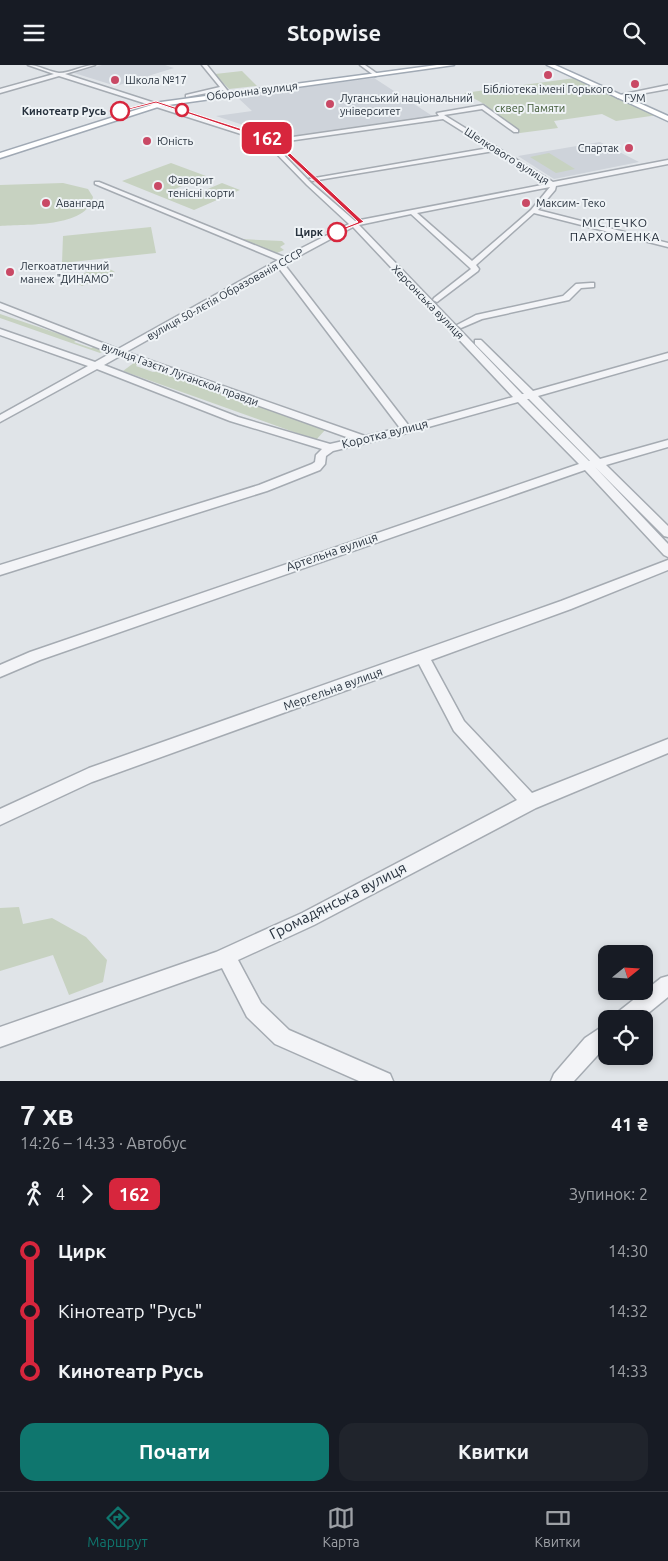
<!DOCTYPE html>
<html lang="uk">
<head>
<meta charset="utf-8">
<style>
  :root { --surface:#171b24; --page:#20242c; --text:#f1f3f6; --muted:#9ea1a6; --line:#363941; --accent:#0f766e }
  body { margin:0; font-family:Ubuntu,sans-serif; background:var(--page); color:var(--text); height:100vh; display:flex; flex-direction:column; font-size:19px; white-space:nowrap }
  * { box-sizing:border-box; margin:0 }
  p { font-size:16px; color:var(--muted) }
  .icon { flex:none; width:28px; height:28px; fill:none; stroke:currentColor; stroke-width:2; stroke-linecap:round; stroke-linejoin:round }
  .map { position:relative; height:1016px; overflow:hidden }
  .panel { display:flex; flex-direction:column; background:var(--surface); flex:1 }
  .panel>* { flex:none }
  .badge { padding:0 10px; border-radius:8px; font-size:18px; line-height:32px }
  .needle { width:32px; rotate:72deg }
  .controls { position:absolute; left:598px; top:880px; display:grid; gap:10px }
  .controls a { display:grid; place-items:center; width:55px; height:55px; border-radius:10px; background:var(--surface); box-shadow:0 2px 8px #0003; font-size:25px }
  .map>.badge { position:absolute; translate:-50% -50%; box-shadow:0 0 0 2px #fff }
  .legs { display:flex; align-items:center; gap:8px; height:55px; padding:0 20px; font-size:16px }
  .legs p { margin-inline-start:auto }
  .overview { display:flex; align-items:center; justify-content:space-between; height:85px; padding:0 20px }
  h1 { font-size:28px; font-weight:600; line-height:38px }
  .action { display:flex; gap:10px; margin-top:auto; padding:10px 20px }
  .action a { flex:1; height:58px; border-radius:15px; background:var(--accent); color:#fff; font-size:20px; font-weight:600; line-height:58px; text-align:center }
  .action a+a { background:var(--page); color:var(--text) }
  ul { padding:0 20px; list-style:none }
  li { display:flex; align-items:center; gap:18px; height:60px; font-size:19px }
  li i { display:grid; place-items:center; width:8px; height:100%; margin:0 6px; background:currentColor }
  li i::after { content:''; width:12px; height:12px; margin:-6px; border:4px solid; border-radius:50%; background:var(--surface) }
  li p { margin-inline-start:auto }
  li:first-child i { background:linear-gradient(#0000 50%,currentColor 0) }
  li:last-child i { background:linear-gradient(currentColor 50%,#0000 0) }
  header { display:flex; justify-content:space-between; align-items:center; height:65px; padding:0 20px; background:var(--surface); font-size:22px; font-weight:600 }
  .tab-bar { display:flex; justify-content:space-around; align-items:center; height:70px; border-top:1px solid var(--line); background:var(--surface); font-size:14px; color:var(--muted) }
  .tab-bar a { display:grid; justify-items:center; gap:2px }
  .tab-bar .current { color:var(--accent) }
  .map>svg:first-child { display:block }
  .built { fill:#ced3da }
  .green { fill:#c7d2c1 }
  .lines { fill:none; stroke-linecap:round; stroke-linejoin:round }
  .minor-casing { stroke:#a5abb2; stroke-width:3 }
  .major-casing { stroke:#a0a9b4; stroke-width:3 }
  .minor { fill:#f3f4f7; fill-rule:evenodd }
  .major { fill:#fff; fill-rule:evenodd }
  .line-1 { fill:#d7263d; stroke:#fff }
  .poi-dot { fill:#c94965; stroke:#eff3f6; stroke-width:2 }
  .stop-1-dot { fill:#fff; stroke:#d7263d; stroke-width:2.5 }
  .labels { text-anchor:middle; stroke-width:4; stroke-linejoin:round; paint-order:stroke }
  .far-poi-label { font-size:11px; fill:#29333f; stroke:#eff3f6; text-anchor:start }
  .far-street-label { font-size:11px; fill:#29333f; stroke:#eff3f6 }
  .far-park-label { font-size:11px; fill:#405a37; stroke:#eff3f6 }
  .far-stop-label { font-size:11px; font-weight:bold; fill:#29333f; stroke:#eff3f6; text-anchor:end }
  .far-quarter-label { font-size:12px; letter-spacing:1px; fill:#1b2430; stroke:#eff3f6 }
  .street-label { font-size:12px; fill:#29333f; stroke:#eff3f6 }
  .near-street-label { font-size:15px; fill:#29333f; stroke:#eff3f6 }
</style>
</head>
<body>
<header><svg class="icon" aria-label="menu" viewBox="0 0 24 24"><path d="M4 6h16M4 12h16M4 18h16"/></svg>Stopwise<svg class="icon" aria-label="search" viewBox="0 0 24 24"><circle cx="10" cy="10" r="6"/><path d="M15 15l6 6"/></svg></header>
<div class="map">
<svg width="668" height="1016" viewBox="0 0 668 1016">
  <rect width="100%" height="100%" fill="#e0e4e8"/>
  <!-- built -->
  <path class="built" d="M102,0H165L174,3L116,21L74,8Z
    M374,13L434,52L286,74L216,51L252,46L236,31Z
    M600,77L639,97L554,114L518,91Z"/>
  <!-- green -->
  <path class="green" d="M242,6L257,21L229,24L215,9Z
    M575,13L658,50L616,56L602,49L554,56L558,63L520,68L499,55L484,42L486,40L464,28Z
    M549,88L575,104L556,108L530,92Z
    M171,98L206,111L175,124L191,131L222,118L240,125L194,145L122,116Z
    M63,118L88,124L93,132C88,163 24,159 0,161V120Z
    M151,162L156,188L62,198L63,171Z
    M241,174L282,176L285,179L280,182L284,185L277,188Z
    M103,200L115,207L82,221L70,214Z
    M0,249L77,275L74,277L91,283L97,281L106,285L100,288L0,253Z
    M135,297L138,298L136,301L153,307L160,305L325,365L316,375L123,306Z
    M19,842L23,859L52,853L86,872L107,895L103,917L69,930L53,890L0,906V843Z"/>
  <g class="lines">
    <defs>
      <path id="minor" d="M28,0C39,0 49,7 59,8C71,8 83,0 95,0L65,9L245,67L275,81L311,118L355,156L547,119L494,86L312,116L309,114L489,83L443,54L274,78L272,75L439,51L437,48L483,40L518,65V67H514L482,44L444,50L553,117L668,95V99L556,121L555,125L538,145L668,178V182L534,148L476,200L479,204L478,206L437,237L433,235L434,233L471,204L469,202L411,149L359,160L522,329H524L475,279V275H481L533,326L668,288V294L538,331L600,394L668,375V382L606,400L668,461V472L664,471L595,402L668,479V492L664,490L585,405L40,595L0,612V600L30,587L579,399L518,337L407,368L333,386L326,391L325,399L320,405L267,426L0,510V500L259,420L312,399L315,397L316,390L322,384L230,356L97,304L0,357V350L88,301L0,270V264L95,297L111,288L0,244V238L118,284L278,195L95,119V117H99L284,192L349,159L307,120L271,83L241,69L59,11L0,28V24L54,9ZM550,122L531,145L472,196L417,148ZM353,162L513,332L409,361L284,199ZM278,202L400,363L365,371L126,287ZM120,291L352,374L330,379L238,352L104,300ZM527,334H529L590,396H589Z
        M202,0H207L231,30H227L223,25L186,32V30L220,22Z
        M360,0H365L379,10L375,11Z
        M668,20V24L618,33L615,31Z
        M591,218H594V222L581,223L569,235L482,254L461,263L457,260L476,250L563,231L576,219Z
        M668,495V505L571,544L431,595L464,656L532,728L668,674V688L536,743L314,860L238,895L261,938L289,965L390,1009L393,1016H359L275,979L247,952L222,903L0,982V962L216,887L302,848L517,735L454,666L419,599L92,717L0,760V744L89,703L561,536Z
        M668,911V932L641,954H615L618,947L661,913Z
        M606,959V981L574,1016H551L554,1009L585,973Z"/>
      <path id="major" d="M437,0H454L161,41L0,93V88L161,37Z
        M547,0H555L668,51V56Z"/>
    </defs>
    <!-- minor casing -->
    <use href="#minor" class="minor-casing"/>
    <!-- major casing -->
    <use href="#major" class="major-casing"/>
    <!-- minor -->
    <use href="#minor" class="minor"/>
    <!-- major -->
    <use href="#major" class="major"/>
  </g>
  <!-- line-1 -->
  <path class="line-1" d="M156,36L276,75L364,157L335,168V166L358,157L273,77L156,38L120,47L118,46Z"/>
  <!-- markers -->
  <g class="poi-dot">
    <circle cx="548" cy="10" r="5"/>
    <circle cx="115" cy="15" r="5"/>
    <circle cx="635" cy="19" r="5"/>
    <circle cx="330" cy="39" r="5"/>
    <circle cx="147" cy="76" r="5"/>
    <circle cx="629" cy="83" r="5"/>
    <circle cx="158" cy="121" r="5"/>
    <circle cx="46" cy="138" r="5"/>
    <circle cx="526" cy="138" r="5"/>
    <circle cx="10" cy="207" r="5"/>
  </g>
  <g class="stop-1-dot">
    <circle cx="182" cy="45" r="6"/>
    <circle cx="120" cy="46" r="9"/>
    <circle cx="337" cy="167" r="9"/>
  </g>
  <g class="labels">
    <!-- far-poi labels -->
    <g class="far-poi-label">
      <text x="125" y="19">Школа №17</text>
      <text x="548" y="28" text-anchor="middle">Бібліотека імені Горького</text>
      <text x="340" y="37">Луганський національний<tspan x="340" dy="13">університет</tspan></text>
      <text x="635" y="37" text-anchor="middle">ГУМ</text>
      <text x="157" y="80">Юність</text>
      <text x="619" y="87" text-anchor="end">Спартак</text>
      <text x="168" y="119">Фаворит<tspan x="168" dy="13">тенісні корти</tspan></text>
      <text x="56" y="142">Авангард</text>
      <text x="536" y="142">Максим- Теко</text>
      <text x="20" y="205">Легкоатлетичний<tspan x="20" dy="13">манеж "ДИНАМО"</tspan></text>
    </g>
    <!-- far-street labels -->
    <g class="far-street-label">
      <text transform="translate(252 26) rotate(-7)" y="4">Оборонна вулиця</text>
      <text transform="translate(507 91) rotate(32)" y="4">Шелкового вулиця</text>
      <text transform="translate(225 229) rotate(-29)" y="4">вулиця 50-лєтія Образованія СССР</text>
      <text transform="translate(428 237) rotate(46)" y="4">Херсонська вулиця</text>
      <text transform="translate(180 309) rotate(20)" y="4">вулиця Газєти Луганской правди</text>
    </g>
    <!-- far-park labels -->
    <g class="far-park-label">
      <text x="530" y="47">сквер Памяти</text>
    </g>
    <!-- far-stop labels -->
    <g class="far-stop-label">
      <text x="106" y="50">Кинотеатр Русь</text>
      <text x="323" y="171">Цирк</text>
    </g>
    <!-- far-quarter labels -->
    <g class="far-quarter-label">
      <text x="615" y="162">МІСТЕЧКО<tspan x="615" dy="14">ПАРХОМЕНКА</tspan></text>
    </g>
    <!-- street labels -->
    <g class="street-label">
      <text transform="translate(385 369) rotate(-14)" y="4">Коротка вулиця</text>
      <text transform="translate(332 487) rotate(-19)" y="4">Артельна вулиця</text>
      <text transform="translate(333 624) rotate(-20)" y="4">Мергельна вулиця</text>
    </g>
    <!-- near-street labels -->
    <g class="near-street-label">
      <text transform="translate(338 836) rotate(-27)" y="5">Громадянська вулиця</text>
    </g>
  </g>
</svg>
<div class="controls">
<a><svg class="needle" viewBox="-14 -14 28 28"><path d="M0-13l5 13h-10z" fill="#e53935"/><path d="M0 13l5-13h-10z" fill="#9ea1a6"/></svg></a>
<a><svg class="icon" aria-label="locate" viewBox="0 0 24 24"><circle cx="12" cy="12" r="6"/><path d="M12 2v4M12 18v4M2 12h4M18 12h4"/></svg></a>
</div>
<b class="badge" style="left:267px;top:73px;background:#d7263d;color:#fff">162</b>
</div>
<section class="panel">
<div class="overview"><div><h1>7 хв</h1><p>14:26 – 14:33 · Автобус</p></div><b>41 ₴</b></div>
<div class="legs"><svg class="icon" aria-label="walk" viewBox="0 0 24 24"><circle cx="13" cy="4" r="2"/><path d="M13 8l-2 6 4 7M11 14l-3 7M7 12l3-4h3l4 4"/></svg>4<svg class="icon" aria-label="forward" viewBox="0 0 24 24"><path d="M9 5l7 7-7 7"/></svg><b class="badge" style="background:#d7263d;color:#fff">162</b><p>Зупинок: 2</p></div>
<ul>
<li><i style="color:#d7263d"></i><b>Цирк</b><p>14:30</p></li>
<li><i style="color:#d7263d"></i><span>Кінотеатр &quot;Русь&quot;</span><p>14:32</p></li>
<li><i style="color:#d7263d"></i><b>Кинотеатр Русь</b><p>14:33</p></li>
</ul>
<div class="action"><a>Почати</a><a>Квитки</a></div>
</section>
<nav class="tab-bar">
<a class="current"><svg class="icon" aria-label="directions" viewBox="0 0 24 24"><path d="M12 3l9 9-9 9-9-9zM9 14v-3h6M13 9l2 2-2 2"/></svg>Маршрут</a>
<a><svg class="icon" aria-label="map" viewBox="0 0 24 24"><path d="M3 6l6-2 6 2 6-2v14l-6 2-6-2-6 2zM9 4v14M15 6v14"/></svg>Карта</a>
<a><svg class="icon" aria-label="tickets" viewBox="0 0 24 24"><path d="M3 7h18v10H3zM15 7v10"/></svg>Квитки</a>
</nav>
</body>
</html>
